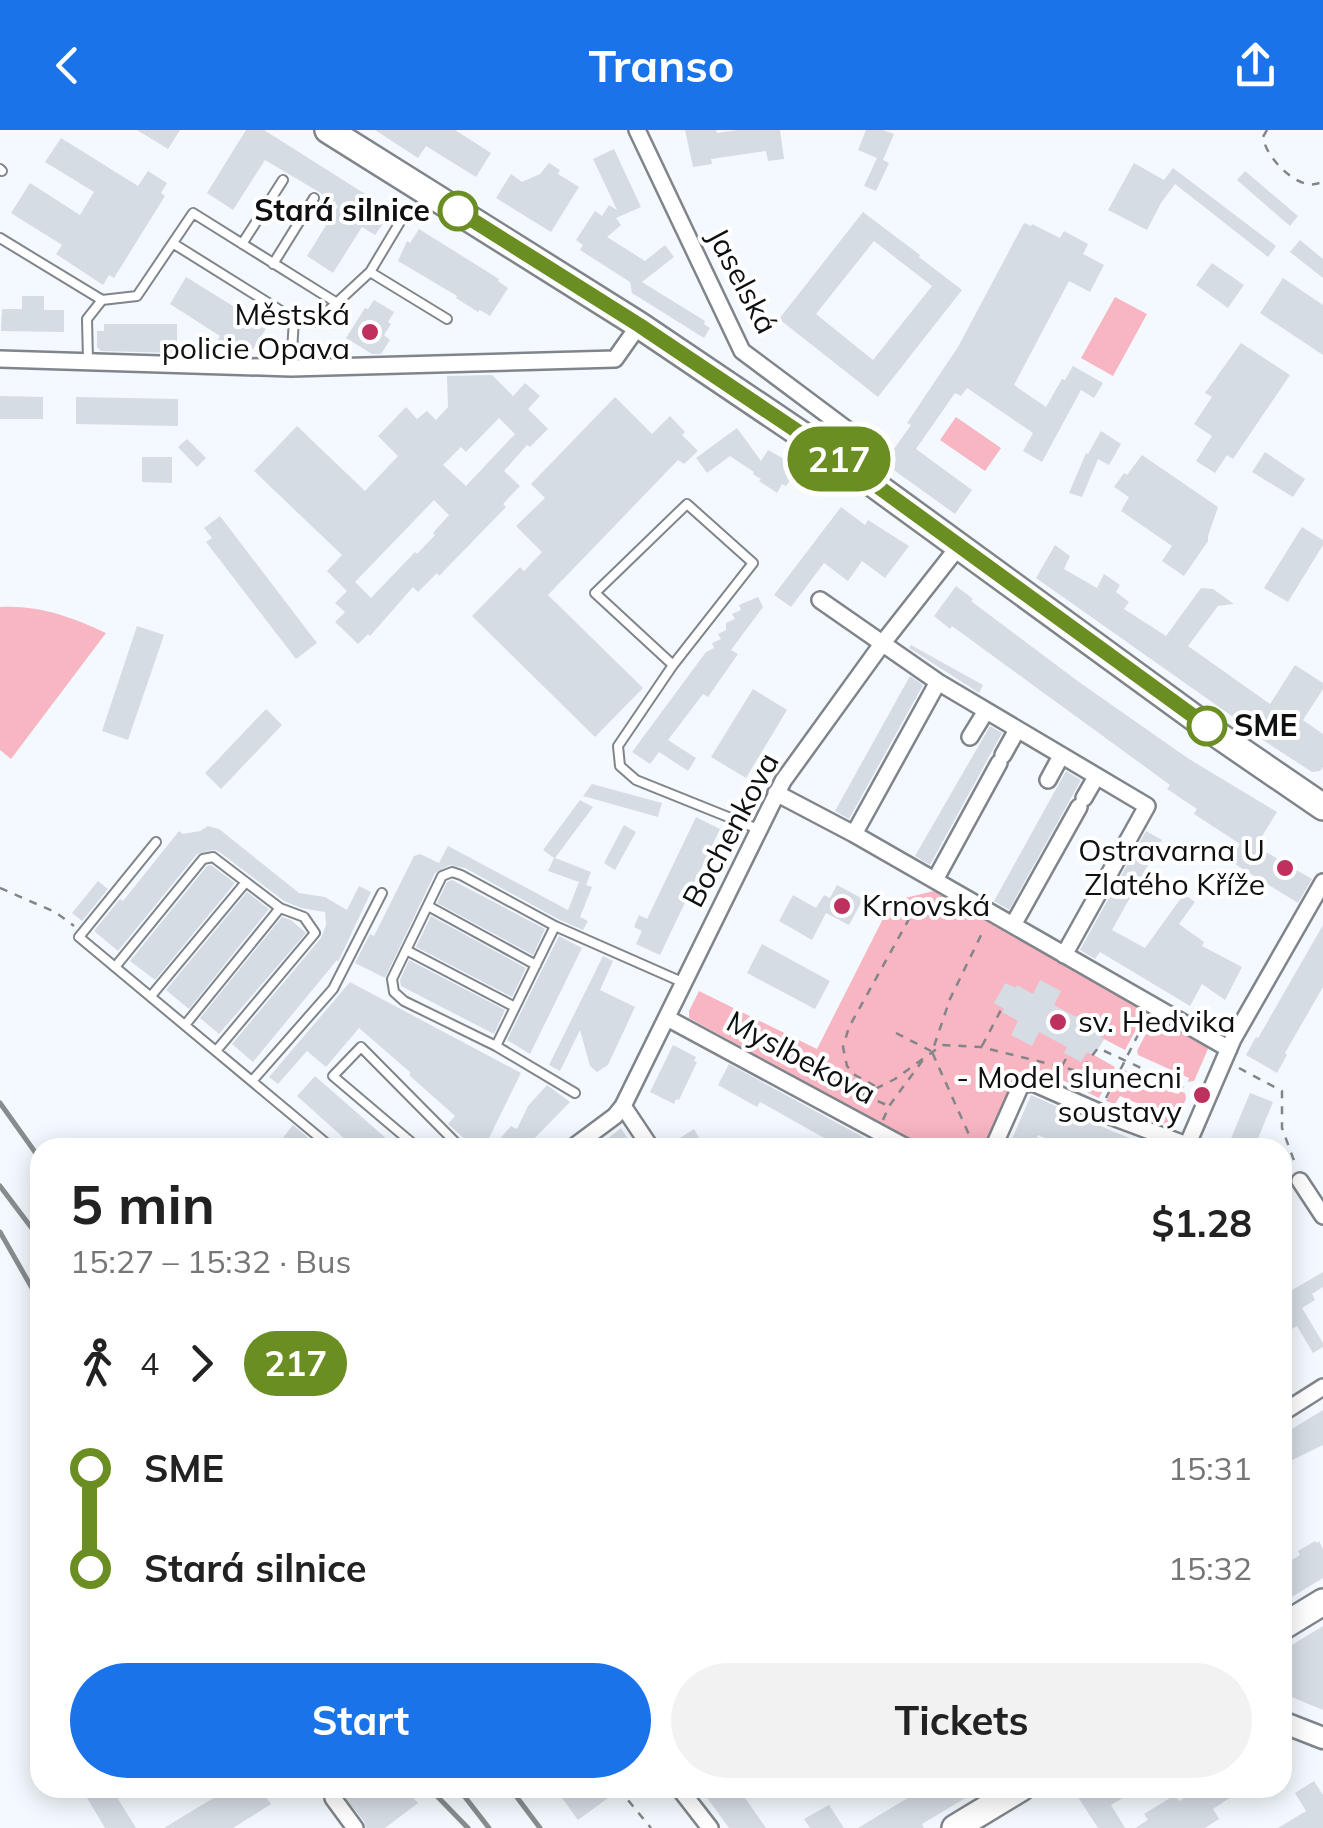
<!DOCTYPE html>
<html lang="en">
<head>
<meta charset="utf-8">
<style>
  :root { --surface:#fff; --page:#f2f2f2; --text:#222; --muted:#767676; --accent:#1a73e8 }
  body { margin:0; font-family:Mulish,sans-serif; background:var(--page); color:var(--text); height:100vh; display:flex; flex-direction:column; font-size:38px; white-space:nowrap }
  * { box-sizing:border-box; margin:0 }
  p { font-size:32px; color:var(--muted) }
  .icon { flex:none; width:55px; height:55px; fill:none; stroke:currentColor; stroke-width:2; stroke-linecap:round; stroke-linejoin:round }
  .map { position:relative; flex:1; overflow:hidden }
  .drawer { position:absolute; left:30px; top:1008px; width:1262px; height:660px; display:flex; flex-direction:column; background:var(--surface); border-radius:30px; box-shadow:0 5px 25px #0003 }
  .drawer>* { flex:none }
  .badge { padding:0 20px; border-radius:32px; font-size:35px; line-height:65px }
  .map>.badge { position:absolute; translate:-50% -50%; box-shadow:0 0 0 5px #fff }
  .legs { display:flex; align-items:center; gap:15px; height:110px; padding:0 40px; font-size:32px }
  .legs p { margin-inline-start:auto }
  .headline { display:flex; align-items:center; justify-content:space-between; height:170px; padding:0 40px }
  h1 { font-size:55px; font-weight:700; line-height:75px }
  .primary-button { display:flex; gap:20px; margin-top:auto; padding:20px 40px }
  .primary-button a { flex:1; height:115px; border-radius:60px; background:var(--accent); color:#fff; font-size:40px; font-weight:700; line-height:115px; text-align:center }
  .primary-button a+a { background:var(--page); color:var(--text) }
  ul { padding:0 40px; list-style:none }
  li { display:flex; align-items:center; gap:35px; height:100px; font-size:38px }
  li i { display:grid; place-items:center; width:15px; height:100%; margin:0 12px; background:currentColor }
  li i::after { content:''; width:25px; height:25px; margin:-12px; border:8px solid; border-radius:50%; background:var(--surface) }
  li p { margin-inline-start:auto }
  li:first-child i { background:linear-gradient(#0000 50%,currentColor 0) }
  li:last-child i { background:linear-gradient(currentColor 50%,#0000 0) }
  header { display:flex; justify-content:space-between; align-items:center; height:130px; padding:0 40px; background:var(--accent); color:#fff; font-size:45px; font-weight:700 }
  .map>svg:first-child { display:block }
  .green { fill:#f8b5c2 }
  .building { fill:#d5dce3; fill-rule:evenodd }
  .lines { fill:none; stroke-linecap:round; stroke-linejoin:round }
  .service-casing { stroke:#7f858b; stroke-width:12 }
  .minor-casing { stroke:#7f858b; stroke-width:20 }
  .tertiary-casing { stroke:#7f858b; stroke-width:25 }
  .primary-casing { stroke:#7f858b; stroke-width:30 }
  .path { stroke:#82868a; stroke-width:2.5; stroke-dasharray:8 8; stroke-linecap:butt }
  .service { stroke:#fff; stroke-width:8 }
  .minor { stroke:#fff; stroke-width:15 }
  .tertiary { stroke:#fff; stroke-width:20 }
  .primary { stroke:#fff; stroke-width:25 }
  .rail { stroke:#878c8f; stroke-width:5 }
  .line-1-casing { stroke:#fff; stroke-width:22 }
  .line-1 { stroke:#6b8e23; stroke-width:15 }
  .stop-1-dot { fill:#fff; stroke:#6b8e23; stroke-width:5 }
  .poi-dot { fill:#be305e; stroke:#fff; stroke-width:4 }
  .labels { text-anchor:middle; stroke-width:8; stroke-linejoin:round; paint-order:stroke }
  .stop-label { font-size:30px; font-weight:bold; fill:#0e1012; stroke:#fff; text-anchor:end }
  .street-label { font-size:30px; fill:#0e1012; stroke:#fff }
  .poi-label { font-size:30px; fill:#0e1012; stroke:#fff; text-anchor:end }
</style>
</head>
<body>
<header><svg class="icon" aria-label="back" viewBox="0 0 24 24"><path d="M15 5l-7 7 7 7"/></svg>Transo<svg class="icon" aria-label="share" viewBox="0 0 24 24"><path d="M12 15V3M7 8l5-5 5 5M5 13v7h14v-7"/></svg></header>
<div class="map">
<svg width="1323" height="1698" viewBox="0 0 1323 1698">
  <rect width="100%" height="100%" fill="#f3f9fe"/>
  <!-- green -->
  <path class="green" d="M1115,167L1147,184L1113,246L1081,228Z
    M956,287L1001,318L985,341L940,310Z
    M0,477C40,475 71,487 106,503L11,629L0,620Z
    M934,761L965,768L961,776L1146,881L1125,920L1104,909L1094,925L1115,937L1099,968C1075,957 1044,935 1019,948L990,1018L923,1017L689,888V881L699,861L817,919L892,771Z
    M1155,886L1200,912H1211L1194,951L1188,952L1189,948L1138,925L1137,921Z
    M1124,940L1174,963L1179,964L1180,961L1185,963L1186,969L1172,1000L1163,996L1166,985L1149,979L1147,982L1139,978V974L1120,966L1115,974L1106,971Z"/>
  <!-- building -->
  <path class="building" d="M137,0H180L168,19Z
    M246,0H264L392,81L375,105L362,97L333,143L307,126L338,76L319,62L265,30L233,80L207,63Z
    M375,0H455L491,23L476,47L426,16L418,28Z
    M685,0H716L717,3L738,0H780L784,29L768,31L766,21L711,29L712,34L693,37Z
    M866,0H883L894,4L883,30L889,33L876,61L864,56L877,28L858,20Z
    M61,8L138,56L148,41L167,53L161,63L165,66L114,148L109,145L103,155L56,124L62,115L11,83L30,53L80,85L94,62L45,32Z
    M614,19L641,77L616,88L621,95L607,107L645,131L665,115L674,127L642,152L705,191L704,194L710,198L704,208L632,163L630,152L580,120L583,115L576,110L595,81L602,86L609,75L617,80L593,29Z
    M549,33L560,40L558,44L579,57L551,102L496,68L511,44L522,52L540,44Z
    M1134,33L1164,50L1173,38L1276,116L1268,127L1175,54L1161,73L1147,100L1108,80Z
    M1245,41L1298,86L1290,96L1237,50Z
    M863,82L920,125L919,127L962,160L878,267L779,189ZM874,111L932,156L873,230L816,184Z
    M1024,93L1031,96L1032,94L1060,108L1064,101L1088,114L1083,124L1104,135L1090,162L1069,151L1014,255L1046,277L1062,249L1065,250L1073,236L1103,253L1094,268L1081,260L1042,332L1023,321L1033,303L967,258L961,266L955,263L916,319L972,360L955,384L884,333L911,295L907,293L958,217Z
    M419,99L499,149L498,151L508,158L490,186L480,180L478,182L456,168L457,166L398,131L407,111L410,113Z
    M1300,110L1323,129V148L1290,122Z
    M1212,133L1244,155L1228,178L1196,155Z
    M186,147L267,197L250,224L235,214L231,220L217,211L220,206L170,174Z
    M1283,148L1323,175V225L1260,183Z
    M22,166H44V180H64V202L1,201L2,179H22Z
    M374,170L394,182L388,192L391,194L384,205L390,210L381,224H372L346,208L365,178L368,179Z
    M104,194H177V223L101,221L97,217V201H104Z
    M1241,213L1290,245L1233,329L1227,325L1215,343L1196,331L1212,306L1194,294L1212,267L1205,263Z
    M492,245L513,266L525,253L540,266L528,279L548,299L530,317L527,315L504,341L520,356L503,374L506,377L439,446L437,443L418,462L413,457L370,506L368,504L358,514L335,492L345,482L335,473L347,461L327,441L342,425L254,341L297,296L365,361L398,326L378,306L406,277L417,289L427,281L436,290L448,277L447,246ZM499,288L515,304L466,356L443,335L461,317L466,322ZM434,370L449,385L433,403L435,405L417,424L415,422L371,468L355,452Z
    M0,266L43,267V289H0Z
    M76,267L178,269V296L76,294Z
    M615,267L652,304L670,286L685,302L682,305L698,321L684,334L678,330L548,465L643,558L595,607L472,486L520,437L524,441L542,422L516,396L545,368L531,354Z
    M737,298L761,331L768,320L795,335L789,343L793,346L786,356L782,354L777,363L759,351L761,349L753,344L754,342L730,326L707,343L696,328Z
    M1101,301L1121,314L1109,335L1098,329L1082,367L1069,363L1086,323L1088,324Z
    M187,309L206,328L197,337L178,317Z
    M1265,322L1305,349L1293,367L1252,342Z
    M1142,325L1218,377L1208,406V411L1184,446L1162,431L1172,416L1121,381L1129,367L1114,357L1124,343L1127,345Z
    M142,327H172V353L142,352Z
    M841,377L865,395L868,390L909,416L885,448L862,431L848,451L824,433L791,477L774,465Z
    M220,386L317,513L296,529L206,412L212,408L204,398Z
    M1302,397L1323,410V415L1288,472L1264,458Z
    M1055,415L1070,426L1064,439L1097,458L1104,444L1120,455L1116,462L1129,472L1124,479L1166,506L1201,458L1213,459L1234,474L1218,476L1188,516L1270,574L1295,535L1323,553V559L1303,590L1323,604V637L1320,641L1312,642L1252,603L1253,601L1036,448Z
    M956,456L973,469L971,471L1079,552L1189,629L1277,682L1256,716L1312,749L1298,773L1230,731L1240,714L1194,684L1197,679L1167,659L1170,655L952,496L950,499L934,486Z
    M758,467L763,477L731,520L738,524L708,567L703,564L668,610L696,628L688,641L659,622L650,634L632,622L706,522L714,518L712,513L721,509L718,504L726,500V493L735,489L732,484L741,480L739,475Z
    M137,496L164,505L128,610L102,601Z
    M911,515L983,555L979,563L909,518Z
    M910,546L923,555L849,689L835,681Z
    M753,559L787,580L746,648L711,627Z
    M266,579L282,595L221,659L205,643Z
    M990,596L1002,603L930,735L915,726Z
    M1066,641L1081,650L1009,780L994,771Z
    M592,654L662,673L658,687L583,666Z
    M580,670L593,677L555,728L591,742L586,755L592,757L580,787L588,791L583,800L558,789L465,738L450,735L435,743L385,848L355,833L370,804L374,806L414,726L420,724L439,733L448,716L568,780L579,752L548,741L554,728L543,720Z
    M696,687L720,699L660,825L636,814L642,801L634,797L639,785L647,789Z
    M624,695L636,702L615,740L604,733Z
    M208,696L219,699L299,763L325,767L347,780L359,756L371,762L338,832L337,830L253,932L232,914L321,808L326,795L325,782L301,778L284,771L218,721L212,720L197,724L118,821L94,801L120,769L123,771L179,701L183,704L200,701Z
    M1146,701L1162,710L1112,800L1145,818L1184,764L1195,772L1179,794L1204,812L1202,816L1242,837L1225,870L1202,854L1190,876L1100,822L1095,829L1080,820Z
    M211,735L235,753L155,850L130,831L207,736Z
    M452,750L545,799L533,825L437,773L447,752Z
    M98,751L108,759L82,791L72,783Z
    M837,755L863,769L849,795L826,783L812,810L779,791L793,765L816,778L824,765L830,768Z
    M247,762L269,779L189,879L166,860Z
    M431,786L526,838L512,867L416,817Z
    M282,787L291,790L306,803L219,904L200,888Z
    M1323,795V857L1285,923L1287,925L1277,943L1246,925L1256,907L1258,908L1261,903Z
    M559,806L582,818L530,924L507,910Z
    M762,814L830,851L815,879L747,843Z
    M603,826L613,831L600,860L635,877L608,935L597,942L590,936L580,900L560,941L549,935Z
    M409,830L505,880L494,904L401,856L400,850Z
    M1040,850L1061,861L1054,875L1082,890L1085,885L1102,894L1097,905L1104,908L1094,926L1087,922L1081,932L1064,923L1067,917L1039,902L1032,916L1011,905L1018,891L1002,882L1004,879L994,873L1005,853L1016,858L1017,855L1033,864Z
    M350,852L521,943L484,1018H475L448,994L455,986L409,945L411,943L359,898L326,937L307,921L278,954L269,947Z
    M673,915L696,927L694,931L697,932L679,970L676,969L674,974L650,962Z
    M729,934L883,1018H842L760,972L757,977L718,955Z
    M315,946L355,981L397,1018H355L297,966Z
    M547,955L570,972L525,1018H492L511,996L517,999L528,976Z
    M1250,963L1273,972L1254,1018H1227Z
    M1031,965L1112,1001L1155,1018H1084L1065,1009L1063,1016L1038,1005L1032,1018H1008Z
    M293,995L320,1018H275Z
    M621,998L634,1018H596Z
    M694,999L705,1018H664Z
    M1323,1142V1157L1312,1164L1315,1170L1302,1178L1323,1213V1217L1313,1223L1297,1196L1282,1205V1166Z
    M1323,1280V1315L1282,1335V1305Z
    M1315,1411L1317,1413L1319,1411L1323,1419V1448L1282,1473V1436L1300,1425L1298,1421Z
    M1323,1496V1580L1282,1563V1521Z
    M1314,1651L1323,1665V1698H1278L1306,1681L1295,1663Z
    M81,1658H137L118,1669L136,1698H105Z
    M230,1658H260L271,1674L233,1698H164Z
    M337,1658H404L418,1673L385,1698H366L364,1691Z
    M562,1658H600L608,1668L578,1690L562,1668L568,1664Z
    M700,1658H738L766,1698H729Z
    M924,1658H982L922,1694L924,1698H858Z
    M1072,1658H1139L1111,1675L1125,1698H1098Z
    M1201,1658H1226L1231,1667L1213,1679L1219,1689L1205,1698H1135L1148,1690L1144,1684L1175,1665L1179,1671Z
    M829,1675L844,1698H810L804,1689Z"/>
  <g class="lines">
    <defs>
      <path id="service" d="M0,39L2,41
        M0,108L102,170L137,166L193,83L337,173
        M174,114L294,189L316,192L370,142L400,92
        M242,114L283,50
        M273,134L314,68
        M370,142L447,189
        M88,230L87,189L102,170
        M291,238L294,189
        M673,535L595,463L687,374L753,433L673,535L618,616L620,636L636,650L758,699
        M156,712L79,807L332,1018
        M428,776L536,835
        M406,820L515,877
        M115,837L203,729L213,727L280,778L304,787L315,803L216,921
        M151,866L246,752
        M185,895L280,778
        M496,916L404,871L394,862L392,849L442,746L452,742L461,745L555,796
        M252,951L333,859L382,763
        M575,963L496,916L555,796L682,852
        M418,1018L333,946L361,917L461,1018"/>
      <path id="minor" d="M637,0L742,221L861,310L863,332L857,342
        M0,229L291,238L615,229L639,195
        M820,470L938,552L1147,676L1064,825
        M970,607L986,581
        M1003,625L1017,600
        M1048,650L1061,626
        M776,663L854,704L1229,919
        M1084,668L1096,647
        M854,704L938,552
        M935,750L999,633
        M1013,795L1079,677
        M667,888L908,1018
        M623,976L651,1018
        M572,1018L615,986L623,976L783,651L882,514L959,416
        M993,1018L1021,955L1033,953L1099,982L1187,1015
        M1186,1018L1233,909L1323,752
        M1300,1051L1323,1086
        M1282,1283L1323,1257
        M679,1658L710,1698
        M333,1668L355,1698"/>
      <path id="tertiary" d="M1282,1592L1323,1608"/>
      <path id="primary" d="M328,0L639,195L857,342L1218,605L1323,677
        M1282,1497L1323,1472
        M955,1698L1021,1658"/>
    </defs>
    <!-- service casing -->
    <use href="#service" class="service-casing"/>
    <!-- minor casing -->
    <use href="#minor" class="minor-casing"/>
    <!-- tertiary casing -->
    <use href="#tertiary" class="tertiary-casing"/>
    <!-- primary casing -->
    <use href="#primary" class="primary-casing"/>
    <!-- path -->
    <path class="path" d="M1267,0L1263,7C1265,24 1288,50 1307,54C1313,55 1316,54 1323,52
      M0,758L55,782L74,796
      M896,903L931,921
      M982,916L1002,878
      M789,934L801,933L863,965L895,949L942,915L981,917L1078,941L1082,939L1098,918L1191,961
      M1062,936L1068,925
      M1239,938L1282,961V998L1296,1036
      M875,956L855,945L847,936L843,917L849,897L909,789L944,780L960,782
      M863,965L887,975
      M1106,968L1145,891
      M883,990L889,976L923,930
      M975,1018L932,922L950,869L984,799
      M556,1658L562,1666
      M618,1658L651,1698"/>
    <!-- service -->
    <use href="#service" class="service"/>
    <!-- minor -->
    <use href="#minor" class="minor"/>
    <!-- tertiary -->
    <use href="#tertiary" class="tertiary"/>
    <!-- primary -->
    <use href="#primary" class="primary"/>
    <!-- rail -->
    <path class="rail" d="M0,973L40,1029
      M0,1056L40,1109
      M0,1102L40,1172
      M429,1658L468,1698
      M458,1658L489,1698
      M510,1658L540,1698"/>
  </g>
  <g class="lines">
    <defs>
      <path id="line-1" d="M458,81L639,195L858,342L1207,596"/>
    </defs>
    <!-- line-1 casing -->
    <use href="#line-1" class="line-1-casing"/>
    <!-- line-1 -->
    <use href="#line-1" class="line-1"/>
  </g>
  <!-- markers -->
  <g class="stop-1-dot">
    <circle cx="458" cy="81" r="18"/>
    <circle cx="1207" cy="596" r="18"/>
  </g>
  <g class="poi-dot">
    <circle cx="370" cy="202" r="10"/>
    <circle cx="1285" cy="738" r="10"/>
    <circle cx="842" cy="776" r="10"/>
    <circle cx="1058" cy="892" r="10"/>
    <circle cx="1202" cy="965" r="10"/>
  </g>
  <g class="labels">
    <!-- stop labels -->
    <g class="stop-label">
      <text x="430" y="91">Stará silnice</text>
      <text x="1234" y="606" text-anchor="start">SME</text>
    </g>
    <!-- street labels -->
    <g class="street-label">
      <text transform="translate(742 151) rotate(62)" y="10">Jaselská</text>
      <text transform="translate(731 700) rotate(-62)" y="10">Bochenkova</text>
      <text transform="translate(801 928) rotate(28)" y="10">Myslbekova</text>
    </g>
    <!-- poi labels -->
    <g class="poi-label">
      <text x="350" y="195">Městská<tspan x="350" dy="34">policie Opava</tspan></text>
      <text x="1265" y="731">Ostravarna U<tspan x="1265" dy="34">Zlatého Kříže</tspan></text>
      <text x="862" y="786" text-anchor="start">Krnovská</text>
      <text x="1078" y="902" text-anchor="start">sv. Hedvika</text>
      <text x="1182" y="958">- Model slunecni<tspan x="1182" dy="34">soustavy</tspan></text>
    </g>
  </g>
</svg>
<b class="badge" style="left:839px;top:329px;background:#6b8e23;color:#fff">217</b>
<section class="drawer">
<div class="headline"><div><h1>5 min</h1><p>15:27 – 15:32 · Bus</p></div><b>$1.28</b></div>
<div class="legs"><svg class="icon" aria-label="walk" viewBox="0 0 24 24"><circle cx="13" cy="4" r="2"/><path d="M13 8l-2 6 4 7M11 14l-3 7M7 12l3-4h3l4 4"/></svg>4<svg class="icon" aria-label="forward" viewBox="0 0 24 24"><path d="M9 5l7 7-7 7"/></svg><b class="badge" style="background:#6b8e23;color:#fff">217</b></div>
<ul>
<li><i style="color:#6b8e23"></i><b>SME</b><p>15:31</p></li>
<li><i style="color:#6b8e23"></i><b>Stará silnice</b><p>15:32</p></li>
</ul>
<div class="primary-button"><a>Start</a><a>Tickets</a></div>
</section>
</div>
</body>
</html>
